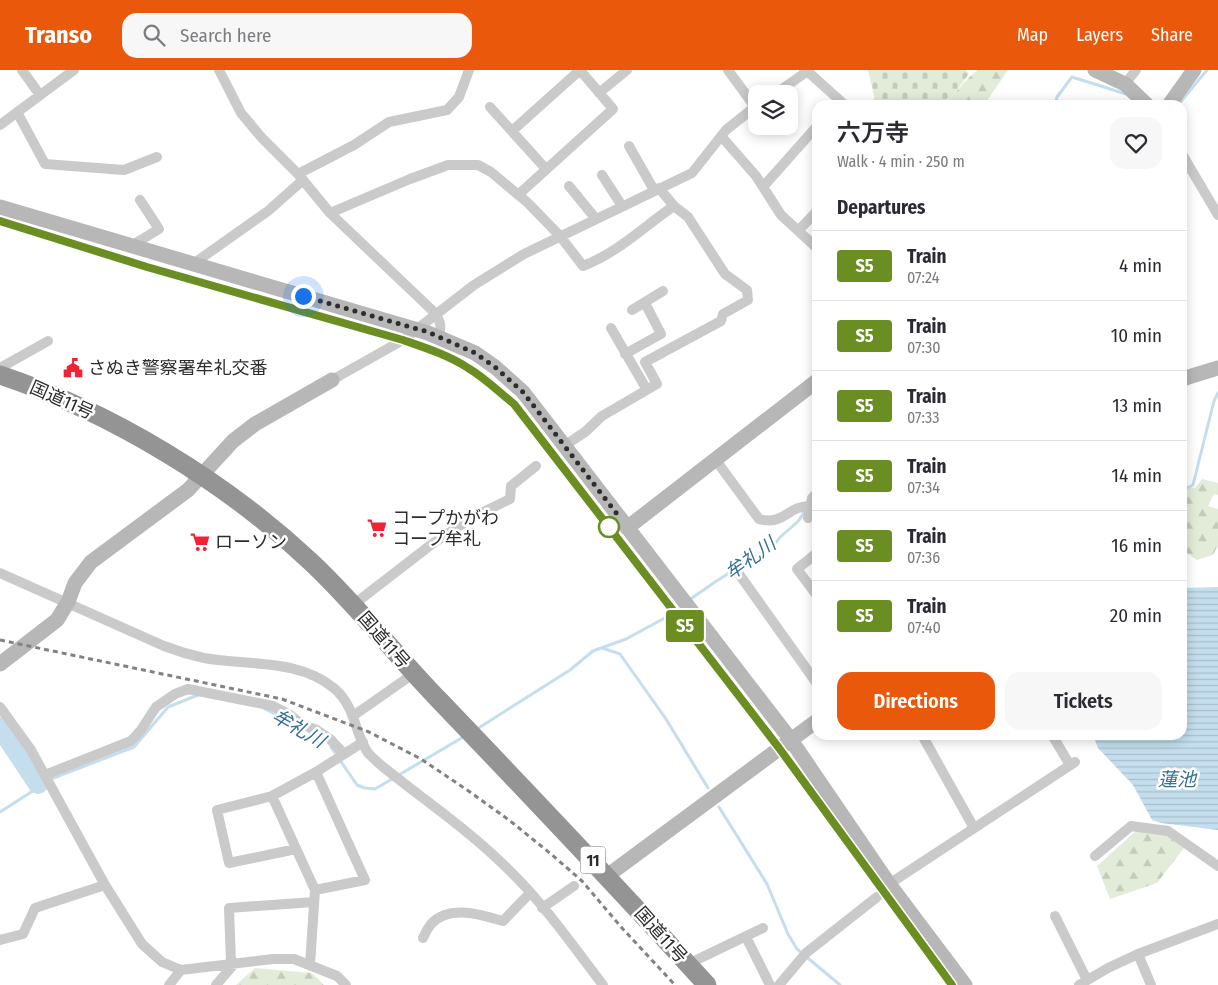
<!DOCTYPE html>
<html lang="en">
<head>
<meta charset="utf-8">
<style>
  :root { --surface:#fff; --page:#f7f7f7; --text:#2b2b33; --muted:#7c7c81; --line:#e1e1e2; --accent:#ea580c }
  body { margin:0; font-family:"Fira Sans Condensed","Noto Sans JP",sans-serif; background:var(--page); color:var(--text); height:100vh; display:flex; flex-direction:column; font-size:19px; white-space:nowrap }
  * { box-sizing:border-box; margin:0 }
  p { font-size:16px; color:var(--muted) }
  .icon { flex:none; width:28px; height:28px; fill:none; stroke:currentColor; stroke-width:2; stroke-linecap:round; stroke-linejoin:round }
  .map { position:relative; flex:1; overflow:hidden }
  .side { position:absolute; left:812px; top:30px; width:375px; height:640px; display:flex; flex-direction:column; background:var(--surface); border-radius:15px; box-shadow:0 2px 12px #0003 }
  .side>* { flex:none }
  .badge { padding:0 10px; border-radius:4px; font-size:18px; line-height:32px }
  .tools { position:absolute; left:748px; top:15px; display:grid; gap:10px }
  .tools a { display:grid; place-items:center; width:50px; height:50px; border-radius:10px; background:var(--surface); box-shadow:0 2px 12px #0003; font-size:25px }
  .you { position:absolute; width:25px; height:25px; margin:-12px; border:4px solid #fff; border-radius:50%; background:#1a73e8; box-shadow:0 0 0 8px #1a73e833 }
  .map>.badge { position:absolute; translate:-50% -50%; box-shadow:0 0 0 2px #fff }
  h2 { padding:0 25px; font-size:19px; line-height:45px }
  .round { display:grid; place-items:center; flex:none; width:52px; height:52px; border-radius:15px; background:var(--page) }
  .overview { display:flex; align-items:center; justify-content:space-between; height:85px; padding:0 25px }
  h1 { font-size:24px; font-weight:600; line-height:38px }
  .cta { display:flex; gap:10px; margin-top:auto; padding:10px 25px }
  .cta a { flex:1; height:58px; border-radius:15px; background:var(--accent); color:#fff; font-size:20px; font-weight:600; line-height:58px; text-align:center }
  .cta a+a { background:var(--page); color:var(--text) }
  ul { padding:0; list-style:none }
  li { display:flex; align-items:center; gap:15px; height:70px; padding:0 25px; border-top:1px solid var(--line) }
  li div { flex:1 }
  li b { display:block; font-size:19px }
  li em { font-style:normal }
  li .badge { min-width:55px; font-weight:700; text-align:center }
  header { display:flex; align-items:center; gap:30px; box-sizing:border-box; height:70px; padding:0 25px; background:var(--accent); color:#fff }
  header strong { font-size:24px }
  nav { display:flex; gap:28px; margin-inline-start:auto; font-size:18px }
  .search { width:350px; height:45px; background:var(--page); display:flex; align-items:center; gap:12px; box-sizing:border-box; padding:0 18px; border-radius:15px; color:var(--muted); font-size:19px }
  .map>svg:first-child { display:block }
  .forest { fill:url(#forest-firs) }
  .cemetery { fill:url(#cemetery-stones) }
  .water { fill:url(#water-rules) }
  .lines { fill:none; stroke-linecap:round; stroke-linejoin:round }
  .stream { stroke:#c4deed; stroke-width:3 }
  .river { stroke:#c4deed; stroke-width:20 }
  .street { stroke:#cacaca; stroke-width:10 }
  .secondary { stroke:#b7b7b7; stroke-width:15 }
  .highway { stroke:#949494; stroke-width:19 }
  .rail { stroke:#828282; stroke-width:3; stroke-dasharray:5 4; stroke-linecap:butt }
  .line-casing { stroke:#fff; stroke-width:11 }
  .line { stroke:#6b8e23; stroke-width:8 }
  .walk { stroke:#2d2d2d; stroke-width:5; stroke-dasharray:0 9 }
  .stop-dot { fill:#fff; stroke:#6b8e23; stroke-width:2.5 }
  .labels { text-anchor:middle; stroke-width:5; stroke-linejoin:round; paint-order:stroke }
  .shield { fill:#fff; stroke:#6c6c6c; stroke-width:1 }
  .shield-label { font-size:16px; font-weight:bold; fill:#2d2d2d }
  .poi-label { font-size:18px; fill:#2d2d2d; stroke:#fff; text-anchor:start }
  .street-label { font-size:18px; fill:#2d2d2d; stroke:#fff }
  .water-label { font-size:19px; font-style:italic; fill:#367194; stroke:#fff }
</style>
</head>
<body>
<header>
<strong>Transo</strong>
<div class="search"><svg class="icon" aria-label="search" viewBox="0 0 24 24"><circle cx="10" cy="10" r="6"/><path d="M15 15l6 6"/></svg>Search here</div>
<nav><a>Map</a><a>Layers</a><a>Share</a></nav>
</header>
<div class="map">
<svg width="1218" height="915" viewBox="0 0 1218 915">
  <defs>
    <pattern id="forest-firs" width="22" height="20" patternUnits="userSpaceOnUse" patternTransform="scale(1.25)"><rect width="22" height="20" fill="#e3ecd9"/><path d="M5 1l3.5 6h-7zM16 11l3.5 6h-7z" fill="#c3cbbb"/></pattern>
    <pattern id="cemetery-stones" width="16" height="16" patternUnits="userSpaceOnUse" patternTransform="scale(1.25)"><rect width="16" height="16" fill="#e3ecd9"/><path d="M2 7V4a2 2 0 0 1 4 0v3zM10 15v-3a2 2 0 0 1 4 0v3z" fill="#c3cbbb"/></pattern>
    <pattern id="water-rules" width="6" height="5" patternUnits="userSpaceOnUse" patternTransform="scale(1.25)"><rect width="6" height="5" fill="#c4deed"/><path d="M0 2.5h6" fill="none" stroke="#a9bfcc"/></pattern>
  </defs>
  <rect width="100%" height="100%" fill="#fff"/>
  <!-- forest -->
  <path class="forest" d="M978,0H1008L984,35H942C955,25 964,10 978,0Z
    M1202,409L1218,413V425L1214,424L1208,436L1218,439V475L1213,485L1197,490L1187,483L1183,487V416L1195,418Z
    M1136,761L1164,764L1184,778L1157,813L1110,829L1097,796Z
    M255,898L312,903L324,915H236Z"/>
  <!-- cemetery -->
  <path class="cemetery" d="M868,0H966L969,4L953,25L939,35H874V26Z"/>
  <!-- water -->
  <path class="water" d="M1218,517V760L1161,753L1152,750L1133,715L1098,678L1093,665H1182L1183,518Z"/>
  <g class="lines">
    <!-- stream -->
    <path class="stream" d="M1151,32L1160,35
      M1055,35L1057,27L1072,7L1126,24
      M1178,35L1207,0
      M1182,420L1193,415L1214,331L1218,323
      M692,528L715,512L775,474C784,459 800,456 805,439
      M602,578L620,584L666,649L708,718
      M265,639L295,654
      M477,659L570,600L593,581L626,569L663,549L678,539
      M309,662L321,669
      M331,677L357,715L365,718L375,719L465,666
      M719,737L767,814L788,864L797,879L840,915
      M0,742L36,719L38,714L134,677L168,637L198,625"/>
    <!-- river -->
    <path class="river" d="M0,657L38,714"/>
    <!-- street -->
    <path class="street" d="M22,0L40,25
      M219,0L241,43L262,68L298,104L330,143L435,243C440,251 442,256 439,266
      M728,0L755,37
      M806,0L845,35
      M1125,14L1136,0
      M599,23L627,0
      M775,24L802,5L806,0
      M490,37L546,99
      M17,42L45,94L124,100L157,87
      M0,55L74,0
      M512,61L580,0
      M721,66L756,106L781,145L818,179
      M629,76L654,120
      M1182,84L1218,145
      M298,104L354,75L389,52L447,40L459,27L469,0
      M602,105L622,136
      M569,116L596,149
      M763,117L818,55
      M518,125L613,39L580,0
      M330,143L410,109L448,95H478L491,102L528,133L560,166L583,196C619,182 643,157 674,136
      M798,161L818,140
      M131,176L159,159L140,130
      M193,194L268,141L303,110
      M632,240L663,221
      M611,258L647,320
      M625,284L661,264L645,233
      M0,298L48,271
      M332,310L403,270L474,215L524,184L692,103L726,60L756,36
      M564,376L585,362L602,346L657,314L645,292L721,251L723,244L748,230L747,220L725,204L688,147L674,136L659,118
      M715,389L759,449C784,456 787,436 810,436
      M808,448L812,428L818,422
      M818,482L797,499L818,527
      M0,503L164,576C177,581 190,585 204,588C247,596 299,588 335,619C356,638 354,662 368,683C372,687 377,692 382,696C424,730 470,761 509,800C544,834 573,876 603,915
      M739,504L818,615
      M353,535L432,474L473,447L510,429L511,416L536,396
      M0,637L31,680L105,815L142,874L162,892L181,900L273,889H294L337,906L346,915
      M353,646L413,604
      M922,665L974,758
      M1052,665L1070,695
      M45,705L131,671L141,660L156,637L175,624L188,619L273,636L290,645L303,655L317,660L330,669L344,684
      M272,726L315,820L310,895
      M296,779L229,793L217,740L272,726L316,702L363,672
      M1095,786L1131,756L1168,761L1218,796
      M889,814L1075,692
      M315,820L365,810L316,702
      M542,838L574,816
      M1055,846L1087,910
      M746,867L770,915
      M423,868C425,863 428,858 431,854C450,834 481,845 503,851L530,823
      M0,870L23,864L35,838L105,815
      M1138,884L1151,915
      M231,893L229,838L314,832
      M688,894L763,858
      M169,915L181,900
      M216,915L235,893
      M779,915L806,883L877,827
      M1079,915L1108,898L1138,884L1218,854"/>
    <!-- secondary -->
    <path class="secondary" d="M1095,0L1125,14L1147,35
      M1169,35L1194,0
      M0,137L428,263L475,283L495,297L523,322L791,670L889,814L965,915
      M1182,309L1218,298
      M627,458L818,310
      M0,594L57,550L68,532L75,513L91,492L188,420L233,371L255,354L332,310
      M607,806L818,650"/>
    <!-- highway -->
    <path class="highway" d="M0,305C111,342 226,412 311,492C357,535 396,586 440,631C530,725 619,819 707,915"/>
    <!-- rail -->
    <path class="rail" d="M0,151L147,197L403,270C425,278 448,285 468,298C485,308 500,322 514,334L779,678L952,915
      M0,570L282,629L369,662L421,689L470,722L509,750L551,784L582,811L622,858L675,915"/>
  </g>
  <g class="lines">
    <defs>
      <path id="line" d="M0,151L147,197L403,270C426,278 448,285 468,298C485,308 499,322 514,334L779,678L952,915"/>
    </defs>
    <!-- line casing -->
    <use href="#line" class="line-casing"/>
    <!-- line -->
    <use href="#line" class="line"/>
    <!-- walk -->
    <path class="walk" d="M303,226L428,262L475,283L495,297L523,322L617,444L609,457"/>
  </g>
  <!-- icons -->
  <defs>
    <symbol id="civic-bare" viewBox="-9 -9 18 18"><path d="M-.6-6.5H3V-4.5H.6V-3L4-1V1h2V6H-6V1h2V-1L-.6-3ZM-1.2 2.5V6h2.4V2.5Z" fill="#f12234" stroke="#fff" stroke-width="2.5" paint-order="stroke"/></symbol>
    <symbol id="supermarket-bare" viewBox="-9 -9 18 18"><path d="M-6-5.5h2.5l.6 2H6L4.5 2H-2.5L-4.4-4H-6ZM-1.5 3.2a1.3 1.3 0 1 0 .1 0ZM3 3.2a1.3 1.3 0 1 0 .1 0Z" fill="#f12234" stroke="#fff" stroke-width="2.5" paint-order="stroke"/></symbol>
  </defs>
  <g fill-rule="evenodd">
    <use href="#civic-bare" x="59" y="284" width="28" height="28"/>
    <use href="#supermarket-bare" x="363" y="444" width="28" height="28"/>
    <use href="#supermarket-bare" x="186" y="458" width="28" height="28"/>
  </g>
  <!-- markers -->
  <circle class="stop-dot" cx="609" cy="457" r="10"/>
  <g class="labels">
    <!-- shield labels -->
    <rect class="shield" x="580.5" y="776.5" width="25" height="27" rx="4"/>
    <g class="shield-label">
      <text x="593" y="796">11</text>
    </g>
    <!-- poi labels -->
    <g class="poi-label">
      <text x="88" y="304">さぬき警察署牟礼交番</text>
      <text x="392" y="454">コープかがわ<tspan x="392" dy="21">コープ牟礼</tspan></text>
      <text x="215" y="478">ローソン</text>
    </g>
    <!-- street labels -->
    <g class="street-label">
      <text transform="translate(62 330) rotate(24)" y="6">国道11号</text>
      <text transform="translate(384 570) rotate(49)" y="6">国道11号</text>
      <text transform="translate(661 865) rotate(48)" y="6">国道11号</text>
    </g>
    <!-- water labels -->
    <g class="water-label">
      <text transform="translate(750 488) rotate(-36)" y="7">牟礼川</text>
      <text transform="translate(299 658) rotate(30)" y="7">牟礼川</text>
      <text x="1177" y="716">蓮池</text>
    </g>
  </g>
</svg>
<div class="tools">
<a><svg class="icon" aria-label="layers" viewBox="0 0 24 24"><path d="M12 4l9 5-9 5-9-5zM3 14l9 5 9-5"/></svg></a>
</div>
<div class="you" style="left:303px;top:226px"></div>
<b class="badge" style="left:685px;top:556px;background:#6b8e23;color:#fff">S5</b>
<section class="side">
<div class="overview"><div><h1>六万寺</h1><p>Walk · 4 min · 250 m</p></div><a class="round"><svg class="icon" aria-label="heart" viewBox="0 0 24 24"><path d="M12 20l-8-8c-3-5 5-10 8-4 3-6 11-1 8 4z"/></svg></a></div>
<h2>Departures</h2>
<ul>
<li><span class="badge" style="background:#6b8e23;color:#fff">S5</span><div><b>Train</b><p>07:24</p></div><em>4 min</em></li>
<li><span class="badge" style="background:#6b8e23;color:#fff">S5</span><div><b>Train</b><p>07:30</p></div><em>10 min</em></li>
<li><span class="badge" style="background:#6b8e23;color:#fff">S5</span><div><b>Train</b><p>07:33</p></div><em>13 min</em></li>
<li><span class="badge" style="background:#6b8e23;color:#fff">S5</span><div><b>Train</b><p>07:34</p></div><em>14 min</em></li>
<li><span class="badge" style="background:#6b8e23;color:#fff">S5</span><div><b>Train</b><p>07:36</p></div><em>16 min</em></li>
<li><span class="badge" style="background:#6b8e23;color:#fff">S5</span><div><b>Train</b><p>07:40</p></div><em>20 min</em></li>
</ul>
<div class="cta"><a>Directions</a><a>Tickets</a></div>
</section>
</div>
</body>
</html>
